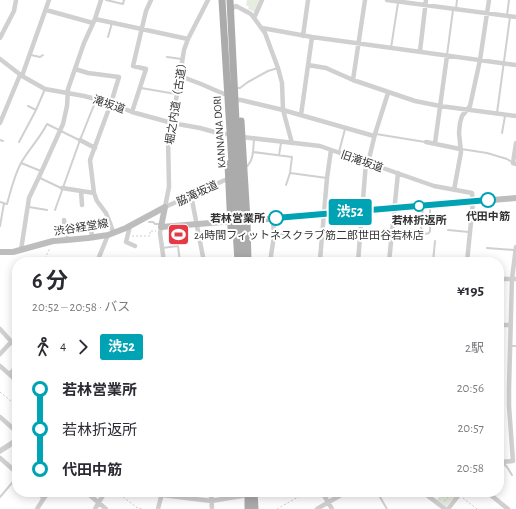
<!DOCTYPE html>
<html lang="ja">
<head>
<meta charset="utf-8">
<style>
  :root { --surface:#fff; --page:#f7f7f7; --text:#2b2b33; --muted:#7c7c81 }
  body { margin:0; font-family:"Alegreya Sans","Noto Sans JP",sans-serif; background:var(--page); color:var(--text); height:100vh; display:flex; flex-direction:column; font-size:15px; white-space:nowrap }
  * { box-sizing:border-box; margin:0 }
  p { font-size:13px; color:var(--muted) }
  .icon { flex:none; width:22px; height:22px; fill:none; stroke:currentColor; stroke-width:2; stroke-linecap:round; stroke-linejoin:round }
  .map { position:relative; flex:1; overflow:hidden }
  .panel { position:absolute; left:12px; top:257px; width:492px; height:240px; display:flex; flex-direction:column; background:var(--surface); border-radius:16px; box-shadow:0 2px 10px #0003 }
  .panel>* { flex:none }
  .badge { padding:0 8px; border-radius:3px; font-size:14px; line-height:26px }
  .map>.badge { position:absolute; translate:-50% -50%; box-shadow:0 0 0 2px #fff }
  .legs { display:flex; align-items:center; gap:6px; height:44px; padding:0 20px; font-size:13px }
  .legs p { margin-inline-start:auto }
  .overview { display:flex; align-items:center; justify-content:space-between; height:68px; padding:0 20px }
  h1 { font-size:22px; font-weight:700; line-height:30px }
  ul { padding:0 20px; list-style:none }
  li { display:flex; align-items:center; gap:14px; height:40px; font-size:15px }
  li i { display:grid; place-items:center; width:6px; height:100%; margin:0 5px; background:currentColor }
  li i::after { content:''; width:10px; height:10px; margin:-5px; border:3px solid; border-radius:50%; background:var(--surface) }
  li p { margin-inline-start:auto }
  li:first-child i { background:linear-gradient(#0000 50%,currentColor 0) }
  li:last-child i { background:linear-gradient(currentColor 50%,#0000 0) }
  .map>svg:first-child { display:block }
  .green { fill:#e6ecdf }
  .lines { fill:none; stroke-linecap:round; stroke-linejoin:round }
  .path { stroke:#cdcdcd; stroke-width:1; stroke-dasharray:2 2; stroke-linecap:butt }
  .service { stroke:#d0d0d0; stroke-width:2 }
  .minor { stroke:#d0d0d0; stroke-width:4.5 }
  .tertiary { stroke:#d0d0d0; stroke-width:5.5 }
  .secondary { stroke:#bdbdbd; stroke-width:6 }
  .primary { stroke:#ababab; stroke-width:7 }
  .line-1-casing { stroke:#fff; stroke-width:9 }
  .line-1 { stroke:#00a3b4; stroke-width:6 }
  .stop-1-dot { fill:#fff; stroke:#00a3b4; stroke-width:2 }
  .labels { text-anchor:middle; stroke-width:4; stroke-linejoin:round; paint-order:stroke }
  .street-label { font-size:11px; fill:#333; stroke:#fff }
  .stop-label { font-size:11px; font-weight:bold; fill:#333; stroke:#fff }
  .poi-label { font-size:11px; fill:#333; stroke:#fff; text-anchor:start }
</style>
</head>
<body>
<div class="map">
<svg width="516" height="509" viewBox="0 0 516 509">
  <rect width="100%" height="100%" fill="#fff"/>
  <!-- green -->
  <path class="green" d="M247,0H261L255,12L248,9L249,7L246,5Z
    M443,492H450L455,496L446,507L437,500Z"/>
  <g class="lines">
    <!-- path -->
    <path class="path" d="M132,236H150V231H156
      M43,262L50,248
      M0,392L17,406
      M117,492L136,507L142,509
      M463,498L477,509
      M444,501L446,500L448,497L447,492
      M277,509L307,492"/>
    <!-- service -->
    <path class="service" d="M106,0L123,4L124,0
      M456,9L457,0
      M507,15L509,0
      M108,37L112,23
      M391,48L398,3
      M31,55L40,57L43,55
      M447,55L453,10
      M167,57L182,59
      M141,88L176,94
      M236,88H240L248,82L268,71L278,68
      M28,106L36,110
      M497,113L510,17
      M502,133L505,116
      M376,134L425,142
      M0,140L3,141
      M19,142L36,110L45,89
      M461,149L487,153L507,159L512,162
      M253,152L292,157L290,173L286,185
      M339,152L345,129
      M279,155L281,143
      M21,163L41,171
      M246,167C254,161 253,149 254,140
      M290,173L327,178
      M40,178L61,188
      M0,202L7,204C11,190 14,176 21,163C29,149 40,138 47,124L79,140
      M29,207L47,210
      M423,207L421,227L422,231L425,234L429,233L430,231V207
      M55,210L80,140L96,100
      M149,222H153L155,224H161
      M0,226L4,203
      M448,230L469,232
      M275,234H288
      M162,248L178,246L180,262
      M487,248L514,250
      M433,262L435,241
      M444,262V261
      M511,346H516
      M502,462L507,467L512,475
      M377,492L387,509
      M0,497L17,477"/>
    <!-- minor -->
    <path class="minor" d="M387,0L516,17
      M231,9L236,6L251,14L257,22L265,33L278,68L282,83L283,110L292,143
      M46,10L93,23
      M254,18L262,0
      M95,19L188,39
      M262,28L312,37L516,65
      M303,36L308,0
      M0,38L14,11L16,0
      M420,51L426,0
      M0,59L22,76L45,89L84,96L111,103L132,112L172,123L200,128L218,133L226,134
      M308,65L326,68L353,80L415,101L440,106L516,116
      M75,69L88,73L119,77L111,103L90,160L94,193L97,201L106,213L110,223L113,232
      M22,76L49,0
      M180,76L201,84L224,94H227
      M353,80L365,0
      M235,100H241L283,110L374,136
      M132,112L146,69L133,66L146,11L151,0
      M301,115L312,37
      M0,123L20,75
      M242,137L320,146L434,186L472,193L473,202L467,262
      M80,140L95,148
      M426,142L460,149
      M435,143L447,56
      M516,143L513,163L516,164
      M368,163L375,134L388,93
      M62,188L94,193
      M454,190L461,152L459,133L460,123L462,116L470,106L480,60L489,0
      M81,191L82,205
      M191,195L204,262
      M165,207L169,187L168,138L172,123L177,94L184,50L188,39L208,0
      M165,207L225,180H228
      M64,220L67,240
      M88,221L93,238
      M130,226L126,242L135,246
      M161,227L160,233L164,262
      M21,250L29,198L39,177L63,124L67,106L68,89L84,43L95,19L101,0
      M320,260L327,178L331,150
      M97,262L108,235
      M270,262L274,236L273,219
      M309,262L320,260L344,262
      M358,262L366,162
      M389,262L398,173
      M499,279H516
      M499,325H510
      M0,329L17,348
      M0,354L11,342
      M0,366L17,381
      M10,374L17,366
      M0,417L17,432
      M0,458L17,473
      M499,461L501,462L513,461L509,406V388L512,279L516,247
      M37,492L44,498
      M86,492L106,509
      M151,492L162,495L211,501L248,495
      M211,492L212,509
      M322,492L332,509
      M423,492L445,509
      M487,492L508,509
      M37,509L44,498L49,492
      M95,509L105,492
      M158,509L162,493
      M317,509L346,492
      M448,509L461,492"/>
    <!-- tertiary -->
    <path class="tertiary" d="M0,451L17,440"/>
    <!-- secondary -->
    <path class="secondary" d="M165,207L161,227L235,221
      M244,221L516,198
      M0,252H13L53,241L67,240L88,238L108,235L126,228L165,207"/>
    <!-- primary -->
    <path class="primary" d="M222,0C227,87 233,175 238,262
      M230,0L243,262
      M241,121L247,220L248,262
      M228,164L231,228
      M248,492V509
      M254,492L255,509"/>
  </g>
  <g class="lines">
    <defs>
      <path id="line-1" d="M276,218L488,200"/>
    </defs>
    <!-- line-1 casing -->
    <use href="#line-1" class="line-1-casing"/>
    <!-- line-1 -->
    <use href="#line-1" class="line-1"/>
  </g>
  <!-- icons -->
  <defs>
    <symbol id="stadium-square" viewBox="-11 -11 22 22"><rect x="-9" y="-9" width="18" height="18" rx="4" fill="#e63946" stroke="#fff"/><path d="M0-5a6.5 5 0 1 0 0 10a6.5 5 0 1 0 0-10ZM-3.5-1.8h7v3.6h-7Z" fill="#fff"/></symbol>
  </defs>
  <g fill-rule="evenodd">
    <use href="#stadium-square" x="166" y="222" width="25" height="25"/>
  </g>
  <!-- markers -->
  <g class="stop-1-dot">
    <circle cx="488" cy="200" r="7"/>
    <circle cx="419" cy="206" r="5"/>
    <circle cx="276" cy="218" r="7"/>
  </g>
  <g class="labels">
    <!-- street labels -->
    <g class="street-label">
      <text transform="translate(176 101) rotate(-81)" y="4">堀之内道（古道）</text>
      <text transform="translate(109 104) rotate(19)" y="4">滝坂道</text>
      <text transform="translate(219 132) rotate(-94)" y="4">KANNANA DORI</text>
      <text transform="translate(362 161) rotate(19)" y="4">旧滝坂道</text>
      <text transform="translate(197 193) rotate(-25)" y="4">脇滝坂道</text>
      <text transform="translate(81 227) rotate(-9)" y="4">渋谷経堂線</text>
    </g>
    <!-- stop labels -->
    <g class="stop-label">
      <text x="488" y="220">代田中筋</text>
      <text x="265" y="222" text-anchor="end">若林営業所</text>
      <text x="419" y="224">若林折返所</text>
    </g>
    <!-- poi labels -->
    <g class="poi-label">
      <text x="194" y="239">24時間フィットネスクラブ筋二郎世田谷若林店</text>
    </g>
  </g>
</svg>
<b class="badge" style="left:350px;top:212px;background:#00a3b4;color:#fff">渋52</b>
<section class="panel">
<div class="overview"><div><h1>6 分</h1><p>20:52 – 20:58 · バス</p></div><b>¥195</b></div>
<div class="legs"><svg class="icon" aria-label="walk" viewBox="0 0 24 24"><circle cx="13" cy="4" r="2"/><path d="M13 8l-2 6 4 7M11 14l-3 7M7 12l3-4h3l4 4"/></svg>4<svg class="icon" aria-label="forward" viewBox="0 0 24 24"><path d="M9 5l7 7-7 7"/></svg><b class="badge" style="background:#00a3b4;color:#fff">渋52</b><p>2駅</p></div>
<ul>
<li><i style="color:#00a3b4"></i><b>若林営業所</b><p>20:56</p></li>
<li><i style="color:#00a3b4"></i><span>若林折返所</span><p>20:57</p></li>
<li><i style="color:#00a3b4"></i><b>代田中筋</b><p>20:58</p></li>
</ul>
</section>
</div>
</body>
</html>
